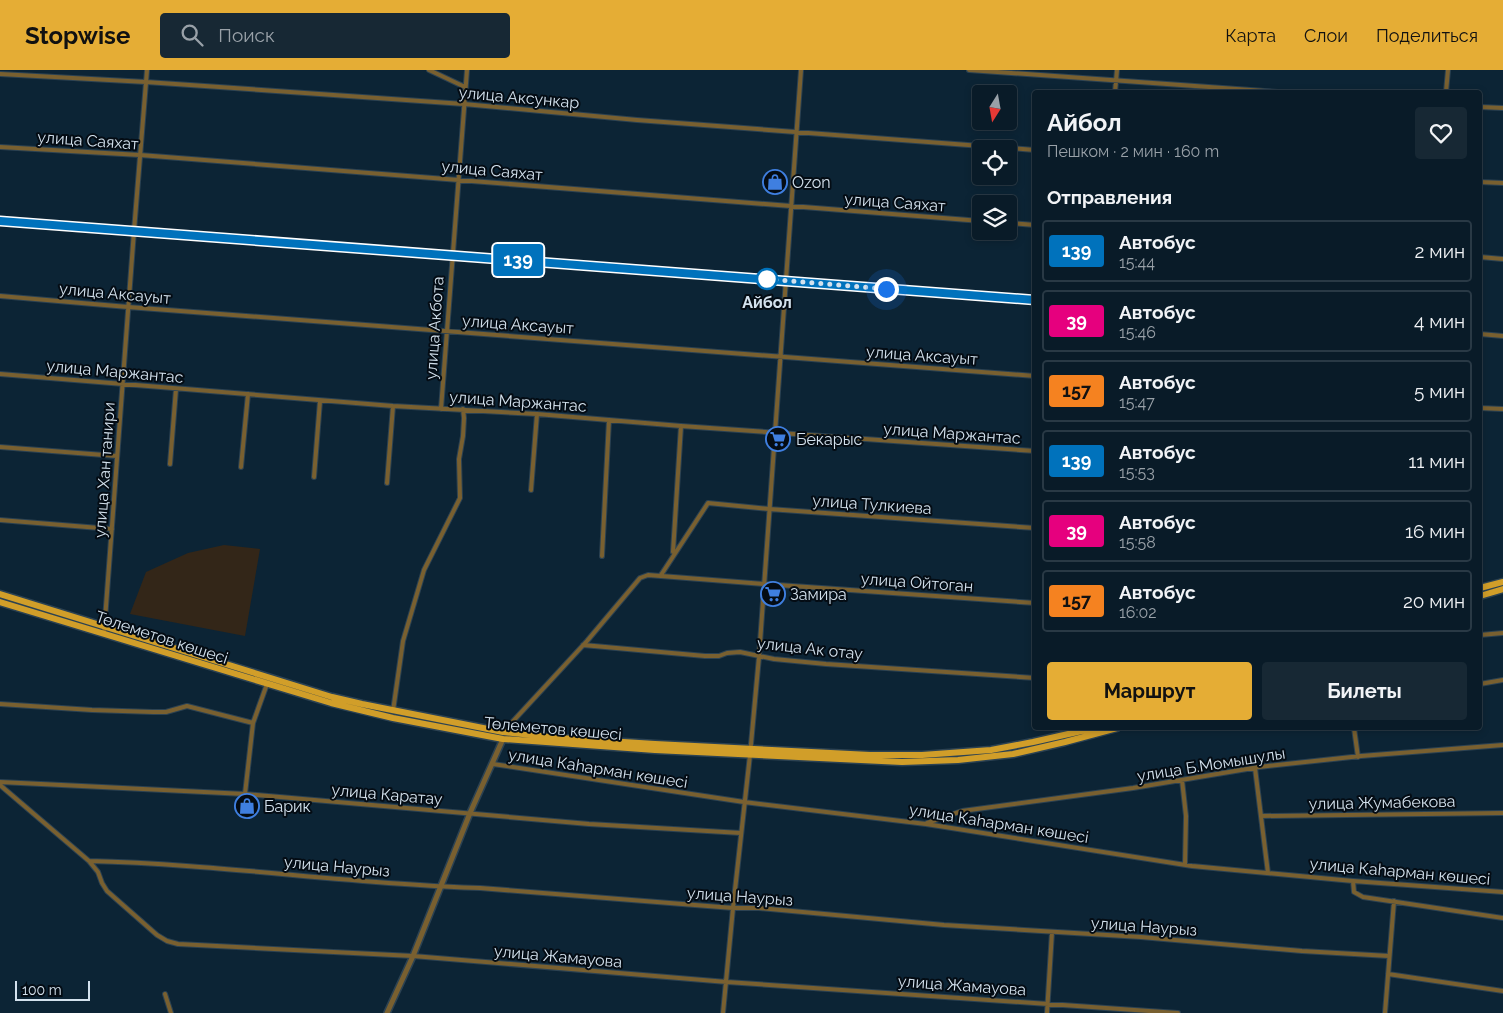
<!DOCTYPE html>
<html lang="ru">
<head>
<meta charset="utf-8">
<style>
  :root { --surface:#091b28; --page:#172834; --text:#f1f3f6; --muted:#99a1a8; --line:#293945; --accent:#e5ad35 }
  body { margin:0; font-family:Raleway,sans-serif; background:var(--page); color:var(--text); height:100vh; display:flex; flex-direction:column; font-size:19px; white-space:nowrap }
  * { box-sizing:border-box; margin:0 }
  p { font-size:16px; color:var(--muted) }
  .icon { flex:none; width:28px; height:28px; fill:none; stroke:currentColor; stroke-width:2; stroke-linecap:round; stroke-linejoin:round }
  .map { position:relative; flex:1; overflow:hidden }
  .details { position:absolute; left:1032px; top:20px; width:450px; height:640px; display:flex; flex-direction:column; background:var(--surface); border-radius:5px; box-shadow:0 2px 8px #0003,0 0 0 1px var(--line) }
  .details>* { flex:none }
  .badge { padding:0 10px; border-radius:4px; font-size:18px; line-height:32px }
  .needle { width:32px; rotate:191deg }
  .fabs { position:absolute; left:972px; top:15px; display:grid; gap:10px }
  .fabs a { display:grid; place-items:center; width:45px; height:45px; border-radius:5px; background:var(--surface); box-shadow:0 2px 8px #0003,0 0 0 1px var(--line); font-size:25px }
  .scale { position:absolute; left:15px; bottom:12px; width:75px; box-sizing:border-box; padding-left:5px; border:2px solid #d3e1ed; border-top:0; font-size:14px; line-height:18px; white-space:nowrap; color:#d3e1ed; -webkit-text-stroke:4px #040c14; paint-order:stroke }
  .you { position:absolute; width:25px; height:25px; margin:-12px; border:4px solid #fff; border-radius:50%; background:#1a73e8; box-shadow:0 0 0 8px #1a73e833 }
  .map>.badge { position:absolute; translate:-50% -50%; box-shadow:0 0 0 2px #fff }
  h2 { padding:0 15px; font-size:19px; line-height:45px }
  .round { display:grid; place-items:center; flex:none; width:52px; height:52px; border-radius:5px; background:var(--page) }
  .head { display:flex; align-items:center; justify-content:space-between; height:85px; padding:0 15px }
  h1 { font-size:24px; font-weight:700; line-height:38px }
  .action { display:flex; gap:10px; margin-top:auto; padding:10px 15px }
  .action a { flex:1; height:58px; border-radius:5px; background:var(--accent); color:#111; font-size:20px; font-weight:700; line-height:58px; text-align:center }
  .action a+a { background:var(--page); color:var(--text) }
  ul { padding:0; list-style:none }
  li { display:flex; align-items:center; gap:15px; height:62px; margin:0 10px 8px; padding:0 5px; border:2px solid var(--line); border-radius:5px }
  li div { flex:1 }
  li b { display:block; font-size:19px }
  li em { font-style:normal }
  li .badge { min-width:55px; font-weight:700; text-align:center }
  header { display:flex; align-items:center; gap:30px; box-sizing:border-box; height:70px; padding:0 25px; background:var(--accent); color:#111 }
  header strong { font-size:24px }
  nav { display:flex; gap:28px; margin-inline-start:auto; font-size:18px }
  .search { width:350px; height:45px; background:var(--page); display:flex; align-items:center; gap:12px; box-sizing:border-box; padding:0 18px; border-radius:5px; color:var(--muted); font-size:19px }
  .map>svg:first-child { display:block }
  .industrial { fill:#332618 }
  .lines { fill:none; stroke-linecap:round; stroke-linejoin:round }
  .minor-casing { stroke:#2c4252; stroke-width:6 }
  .tertiary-casing { stroke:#2c4252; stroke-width:8 }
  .primary-casing { stroke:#2c4252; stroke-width:9 }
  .minor { stroke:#796030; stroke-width:4 }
  .tertiary { stroke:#796030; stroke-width:5 }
  .primary { stroke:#d19e29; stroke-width:6 }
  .line-casing { stroke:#fff; stroke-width:11 }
  .line { stroke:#0072bc; stroke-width:8 }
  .walk { stroke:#d3e1ed; stroke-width:5; stroke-dasharray:0 9 }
  .stop-dot { fill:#fff; stroke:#0072bc; stroke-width:2.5 }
  .labels { text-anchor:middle; stroke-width:4; stroke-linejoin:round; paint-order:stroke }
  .street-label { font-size:16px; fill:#d3e1ed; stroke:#040c14 }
  .poi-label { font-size:16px; fill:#d3e1ed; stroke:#040c14; text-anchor:start }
  .stop-label { font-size:16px; font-weight:bold; fill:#d3e1ed; stroke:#040c14 }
</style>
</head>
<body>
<header>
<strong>Stopwise</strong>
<div class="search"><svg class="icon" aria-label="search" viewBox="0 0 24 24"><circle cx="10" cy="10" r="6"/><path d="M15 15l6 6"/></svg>Поиск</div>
<nav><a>Карта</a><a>Слои</a><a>Поделиться</a></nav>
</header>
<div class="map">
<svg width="1503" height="943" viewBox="0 0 1503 943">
  <rect width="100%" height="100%" fill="#0c2435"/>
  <!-- industrial -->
  <path class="industrial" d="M224,475L260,479L245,566L130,544L146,502L188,483Z"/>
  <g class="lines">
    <defs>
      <path id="minor" d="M429,0L465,17
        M969,0L1278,22
        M0,4L146,12L464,34L637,50L1035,80
        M1115,22L1117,0
        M1446,22L1448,0
        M1480,37L1503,38
        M0,77L140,85L981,151
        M1480,112L1503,113
        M0,151L1035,230
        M1009,153L1035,155
        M1480,187L1503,189
        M0,226L128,237L1035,306
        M1480,264L1503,266
        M0,304L393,336L537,344L681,356L1035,381
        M1480,338L1503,339
        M441,339L467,0
        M0,377L117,386
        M170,394L176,319
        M241,397L248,324
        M314,407L320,331
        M387,413L393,336
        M531,420L537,344
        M0,450L112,459
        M673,482L681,356
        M602,486L609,350
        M661,505L708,433L769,439L1035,458
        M104,563L134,161L147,0
        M1480,565L1503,563
        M583,575L705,586H719L727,583L740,582L774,589L826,594L1035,608
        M1480,614L1503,610
        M0,634L92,640L153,642H166L187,636L253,653
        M393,641L403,571L424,500L460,428L459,389L463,366L464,348L463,339
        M1354,658L1358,687
        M503,662L587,571L640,508L648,505L764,514L1035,533
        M493,694L744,732L926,754L1192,796L1353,811L1503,822
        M1255,698L1268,803
        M1182,710L1186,746L1185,795
        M0,712L245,724L589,754L741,763
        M0,715L89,791L98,802L102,813L107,821L157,865L167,871L178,874L413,886L727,912L1178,943
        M245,724L253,653L267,614
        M1261,746L1503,743
        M927,753L962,741L1133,718L1259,697L1361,686L1503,675
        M89,791C220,794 349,814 480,818L733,838H759L944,855L1141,867L1302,881L1389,886
        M1353,811L1354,822L1363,827L1503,848
        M1388,904L1503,921
        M165,924L171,943
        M723,943L733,838L750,685L759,587L801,0
        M1047,943L1052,862
        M1385,943L1394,831"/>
      <path id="tertiary" d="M387,943L413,886L470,743L503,669"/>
      <path id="primary" d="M1480,518L1503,512
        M0,524L332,627L362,634L503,662L560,668L655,674L870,685H922L991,680L1033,672L1095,658
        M1480,526L1503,519
        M0,532L331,633L393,648L503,669L655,680L902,692L958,690L1013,684L1065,672L1117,658"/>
    </defs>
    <!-- minor casing -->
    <use href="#minor" class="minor-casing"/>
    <!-- tertiary casing -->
    <use href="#tertiary" class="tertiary-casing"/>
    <!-- primary casing -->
    <use href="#primary" class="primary-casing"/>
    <!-- minor -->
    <use href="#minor" class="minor"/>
    <!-- tertiary -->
    <use href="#tertiary" class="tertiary"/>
    <!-- primary -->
    <use href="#primary" class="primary"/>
  </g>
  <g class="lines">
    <defs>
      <path id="line" d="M0,151L1035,230"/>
    </defs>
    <!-- line casing -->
    <use href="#line" class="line-casing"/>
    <!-- line -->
    <use href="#line" class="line"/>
    <!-- walk -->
    <path class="walk" d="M767,209L886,219"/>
  </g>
  <!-- icons -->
  <defs>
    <symbol id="shop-ring" viewBox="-11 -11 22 22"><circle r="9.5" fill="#040c14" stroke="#3f7fe0" stroke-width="1.5"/><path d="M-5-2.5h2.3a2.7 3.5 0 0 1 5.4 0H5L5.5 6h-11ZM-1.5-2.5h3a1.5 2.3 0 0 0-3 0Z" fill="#3f7fe0"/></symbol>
    <symbol id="supermarket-ring" viewBox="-11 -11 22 22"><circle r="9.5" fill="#040c14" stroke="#3f7fe0" stroke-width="1.5"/><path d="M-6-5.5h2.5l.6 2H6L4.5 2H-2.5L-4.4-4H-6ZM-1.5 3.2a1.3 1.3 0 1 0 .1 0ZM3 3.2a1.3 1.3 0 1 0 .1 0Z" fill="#3f7fe0"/></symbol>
  </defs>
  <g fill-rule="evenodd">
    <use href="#shop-ring" x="761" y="98" width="28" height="28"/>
    <use href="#supermarket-ring" x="764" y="355" width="28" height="28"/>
    <use href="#supermarket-ring" x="759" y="510" width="28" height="28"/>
    <use href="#shop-ring" x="233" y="722" width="28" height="28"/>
  </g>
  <!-- markers -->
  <circle class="stop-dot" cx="767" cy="209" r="10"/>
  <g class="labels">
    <!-- street labels -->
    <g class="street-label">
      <text transform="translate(519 27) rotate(5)" y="6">улица Аксункар</text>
      <text transform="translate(88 70) rotate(4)" y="6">улица Саяхат</text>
      <text transform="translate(492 100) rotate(5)" y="6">улица Саяхат</text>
      <text transform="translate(895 132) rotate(4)" y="6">улица Саяхат</text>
      <text transform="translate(115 223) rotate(5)" y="6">улица Аксауыт</text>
      <text transform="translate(518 254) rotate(4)" y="6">улица Аксауыт</text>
      <text transform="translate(434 258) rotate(-86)" y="6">улица Акбота</text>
      <text transform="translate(922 285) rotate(4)" y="6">улица Аксауыт</text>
      <text transform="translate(115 301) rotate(5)" y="6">улица Маржантас</text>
      <text transform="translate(518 331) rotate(4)" y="6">улица Маржантас</text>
      <text transform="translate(952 363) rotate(4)" y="6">улица Маржантас</text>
      <text transform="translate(104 400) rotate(-86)" y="6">улица Хан танири</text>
      <text transform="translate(872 434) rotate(4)" y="6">улица Тулкиева</text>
      <text transform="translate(917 512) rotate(4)" y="6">улица Ойтоган</text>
      <text transform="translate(162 567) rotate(18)" y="6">Төлеметов көшесі</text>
      <text transform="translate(810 578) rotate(6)" y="6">улица Ак отау</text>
      <text transform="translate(553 658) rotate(5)" y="6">Төлеметов көшесі</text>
      <text transform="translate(1211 694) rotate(-9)" y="6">улица Б.Момышулы</text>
      <text transform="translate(598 698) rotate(9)" y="6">улица Каһарман көшесі</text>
      <text transform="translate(387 724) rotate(5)" y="6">улица Каратау</text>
      <text transform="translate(1382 732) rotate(-1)" y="6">улица Жумабекова</text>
      <text transform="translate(999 753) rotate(9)" y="6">улица Каһарман көшесі</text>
      <text transform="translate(337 796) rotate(5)" y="6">улица Наурыз</text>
      <text transform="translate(1400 801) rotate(5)" y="6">улица Каһарман көшесі</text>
      <text transform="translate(740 826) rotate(4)" y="6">улица Наурыз</text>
      <text transform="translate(1144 856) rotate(4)" y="6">улица Наурыз</text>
      <text transform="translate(558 886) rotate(5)" y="6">улица Жамауова</text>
      <text transform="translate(962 915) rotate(4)" y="6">улица Жамауова</text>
    </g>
    <!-- poi labels -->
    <g class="poi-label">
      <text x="792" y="118">Ozon</text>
      <text x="796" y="375">Бекарыс</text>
      <text x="790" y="530">Замира</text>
      <text x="264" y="742">Барик</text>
    </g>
    <!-- stop labels -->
    <g class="stop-label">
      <text x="767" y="238">Айбол</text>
    </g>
  </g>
</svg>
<div class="fabs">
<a><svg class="needle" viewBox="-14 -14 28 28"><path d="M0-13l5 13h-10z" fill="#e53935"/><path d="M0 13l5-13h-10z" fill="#99a1a8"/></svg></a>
<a><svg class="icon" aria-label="locate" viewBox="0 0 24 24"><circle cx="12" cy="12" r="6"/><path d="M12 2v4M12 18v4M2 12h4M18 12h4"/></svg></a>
<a><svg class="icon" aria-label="layers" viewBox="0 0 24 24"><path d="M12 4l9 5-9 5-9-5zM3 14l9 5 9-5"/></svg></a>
</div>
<div class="scale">100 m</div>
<div class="you" style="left:886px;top:219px"></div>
<b class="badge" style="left:518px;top:190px;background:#0072bc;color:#fff">139</b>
<section class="details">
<div class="head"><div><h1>Айбол</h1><p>Пешком · 2 мин · 160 m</p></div><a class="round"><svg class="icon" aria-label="heart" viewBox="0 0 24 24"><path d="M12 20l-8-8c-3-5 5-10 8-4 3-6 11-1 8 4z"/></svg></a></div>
<h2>Отправления</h2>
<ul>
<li><span class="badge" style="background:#0072bc;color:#fff">139</span><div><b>Автобус</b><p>15:44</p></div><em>2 мин</em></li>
<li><span class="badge" style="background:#e6007e;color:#fff">39</span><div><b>Автобус</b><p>15:46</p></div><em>4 мин</em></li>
<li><span class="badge" style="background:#f58220;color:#111">157</span><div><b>Автобус</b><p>15:47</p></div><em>5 мин</em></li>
<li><span class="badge" style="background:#0072bc;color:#fff">139</span><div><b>Автобус</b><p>15:53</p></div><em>11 мин</em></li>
<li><span class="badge" style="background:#e6007e;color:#fff">39</span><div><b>Автобус</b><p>15:58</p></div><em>16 мин</em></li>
<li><span class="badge" style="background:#f58220;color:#111">157</span><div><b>Автобус</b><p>16:02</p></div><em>20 мин</em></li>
</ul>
<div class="action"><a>Маршрут</a><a>Билеты</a></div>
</section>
</div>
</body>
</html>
